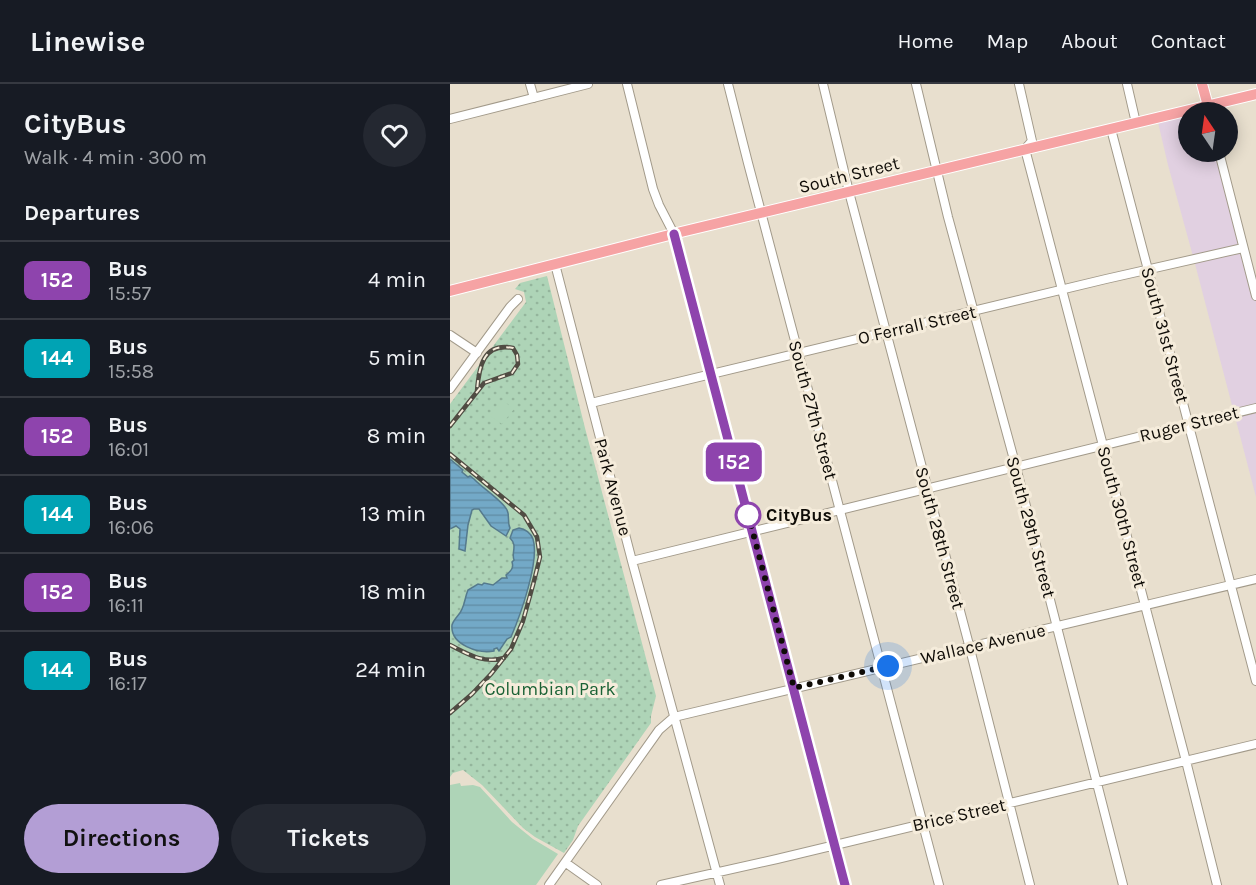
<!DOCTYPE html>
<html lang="en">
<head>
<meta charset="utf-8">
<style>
  :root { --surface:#171b24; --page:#242831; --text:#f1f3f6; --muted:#9ea1a6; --line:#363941; --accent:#b39ed5 }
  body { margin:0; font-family:Karla,sans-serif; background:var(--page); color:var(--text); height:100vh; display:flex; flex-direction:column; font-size:22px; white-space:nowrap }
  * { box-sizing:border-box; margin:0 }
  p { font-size:20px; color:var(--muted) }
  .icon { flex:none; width:33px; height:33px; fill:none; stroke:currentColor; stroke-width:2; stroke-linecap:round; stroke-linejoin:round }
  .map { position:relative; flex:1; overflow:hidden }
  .side { display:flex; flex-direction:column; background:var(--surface); width:450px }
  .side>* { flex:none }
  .badge { padding:0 12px; border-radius:9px; font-size:21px; line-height:39px }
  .needle { width:39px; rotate:347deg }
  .buttons { position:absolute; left:728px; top:18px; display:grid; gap:12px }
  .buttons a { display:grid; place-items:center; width:60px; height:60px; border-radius:50%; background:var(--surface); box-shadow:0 3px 15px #0003; font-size:30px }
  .you { position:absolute; width:30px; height:30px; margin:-15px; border:4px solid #fff; border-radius:50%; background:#1a73e8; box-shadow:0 0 0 9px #1a73e833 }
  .map>.badge { position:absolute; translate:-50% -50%; box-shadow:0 0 0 3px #fff }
  h2 { padding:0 24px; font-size:22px; line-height:54px }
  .round { display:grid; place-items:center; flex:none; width:63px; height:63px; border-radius:32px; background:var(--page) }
  .summary { display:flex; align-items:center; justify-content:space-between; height:102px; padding:0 24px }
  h1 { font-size:28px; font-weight:700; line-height:45px }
  .primary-button { display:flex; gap:12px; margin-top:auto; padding:12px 24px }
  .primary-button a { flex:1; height:69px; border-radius:36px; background:var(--accent); color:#111; font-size:24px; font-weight:700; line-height:69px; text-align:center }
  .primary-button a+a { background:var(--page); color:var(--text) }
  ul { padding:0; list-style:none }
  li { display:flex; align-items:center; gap:18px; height:78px; padding:0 24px; border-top:2px solid var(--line) }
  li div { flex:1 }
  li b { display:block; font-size:22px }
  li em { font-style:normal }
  li .badge { min-width:66px; font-weight:700; text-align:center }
  header { display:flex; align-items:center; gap:36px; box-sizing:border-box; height:84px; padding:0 30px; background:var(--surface); border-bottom:2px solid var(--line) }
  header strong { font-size:28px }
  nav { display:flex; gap:33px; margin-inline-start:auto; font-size:21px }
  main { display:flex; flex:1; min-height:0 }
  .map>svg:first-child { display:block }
  .commercial { fill:#e1d0e1 }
  .grass { fill:url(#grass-dots) }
  .pitch { fill:#aed4b7 }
  .water { fill:url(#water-rules); stroke:#557a8d; stroke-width:1.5 }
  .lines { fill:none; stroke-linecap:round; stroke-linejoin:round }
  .minor-casing { stroke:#a29a8a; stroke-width:10 }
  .major-casing { stroke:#fff; stroke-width:12 }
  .minor { stroke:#fff; stroke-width:8 }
  .major { stroke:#f6a3a4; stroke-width:10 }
  .rail-casing { stroke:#504c43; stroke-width:4.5 }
  .rail { stroke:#f5ecdb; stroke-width:2; stroke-dasharray:7; stroke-linecap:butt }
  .line-casing { stroke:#fff; stroke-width:14 }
  .line { stroke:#8e44ad; stroke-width:9 }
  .walk { stroke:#0f0c07; stroke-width:6; stroke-dasharray:0 10.8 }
  .stop-dot { fill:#fff; stroke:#8e44ad; stroke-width:3 }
  .labels { text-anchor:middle; stroke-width:6; stroke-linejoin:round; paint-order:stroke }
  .street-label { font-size:18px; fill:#0f0c07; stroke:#f5ecdb }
  .stop-label { font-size:18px; font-weight:bold; fill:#0f0c07; stroke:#f5ecdb; text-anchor:start }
  .park-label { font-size:18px; fill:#1a6235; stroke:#f5ecdb }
</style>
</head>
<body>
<header>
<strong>Linewise</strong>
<nav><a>Home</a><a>Map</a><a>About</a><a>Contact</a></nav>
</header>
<main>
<section class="side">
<div class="summary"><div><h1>CityBus</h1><p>Walk · 4 min · 300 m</p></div><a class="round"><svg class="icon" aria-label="heart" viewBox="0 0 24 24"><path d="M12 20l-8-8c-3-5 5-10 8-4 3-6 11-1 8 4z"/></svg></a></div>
<h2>Departures</h2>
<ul>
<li><span class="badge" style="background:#8e44ad;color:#fff">152</span><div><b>Bus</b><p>15:57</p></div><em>4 min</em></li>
<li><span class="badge" style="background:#00a3b4;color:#fff">144</span><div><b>Bus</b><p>15:58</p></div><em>5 min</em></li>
<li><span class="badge" style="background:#8e44ad;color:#fff">152</span><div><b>Bus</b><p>16:01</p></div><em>8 min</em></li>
<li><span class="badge" style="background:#00a3b4;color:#fff">144</span><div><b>Bus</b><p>16:06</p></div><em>13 min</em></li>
<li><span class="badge" style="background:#8e44ad;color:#fff">152</span><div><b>Bus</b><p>16:11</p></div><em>18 min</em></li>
<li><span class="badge" style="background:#00a3b4;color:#fff">144</span><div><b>Bus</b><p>16:17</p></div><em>24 min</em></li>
</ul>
<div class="primary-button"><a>Directions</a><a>Tickets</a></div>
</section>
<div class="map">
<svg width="806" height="801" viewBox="0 0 806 801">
  <defs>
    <pattern id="grass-dots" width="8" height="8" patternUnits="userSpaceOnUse" patternTransform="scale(1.5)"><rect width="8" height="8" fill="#aed4b7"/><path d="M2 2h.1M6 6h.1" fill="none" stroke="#94b59c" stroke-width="1.8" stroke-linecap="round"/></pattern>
    <pattern id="water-rules" width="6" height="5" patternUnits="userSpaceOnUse" patternTransform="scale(1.5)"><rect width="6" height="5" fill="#73a9c7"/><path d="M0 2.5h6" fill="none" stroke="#6290a9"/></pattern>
  </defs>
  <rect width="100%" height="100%" fill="#e8dfce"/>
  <!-- commercial -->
  <path class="commercial" d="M758,22L759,28H738V68H769L806,212V413L744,176L718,81L707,34Z"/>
  <!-- grass -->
  <path class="grass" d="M97,192L135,344L206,612L201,632V639L128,742L123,756L114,769L85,753L73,744L32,701L13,686L3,689L0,693V320L76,218L74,208L65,205L70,199Z"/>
  <!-- pitch -->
  <path class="pitch" d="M52,316L64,325L52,340L40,332Z
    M10,699L11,702L23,701L30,703L62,738L83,755L108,770L86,801H0V701Z"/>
  <!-- water -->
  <path class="water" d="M0,375L13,386L12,388L18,393L20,392L24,395C32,404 52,416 57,426C60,432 57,438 60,444L56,452L41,442L29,425H24L22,426L18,441L15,467L9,465L10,445L6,442L0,445Z
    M69,444C75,445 81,449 83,455C90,477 70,532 61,553L57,555L49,567L47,564L44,565V567C29,570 0,561 2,541C4,534 10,531 12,525C15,519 15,513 18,506L28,500L32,501L34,499L43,501L52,494H57L56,491C61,487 64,484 62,478L64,476C61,468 68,462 60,454L63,446Z"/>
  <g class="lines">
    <defs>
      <path id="minor" d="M80,0L84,14
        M177,0L203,105L209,121L224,150L395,801
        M278,0L298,79L489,801
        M373,0L399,108L518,557L580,801
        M466,0L498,133L566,383L673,801
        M569,0L582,57L575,65L736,677L767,801
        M677,0L686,39
        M0,35L138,0
        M661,45L806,597
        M769,68L806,212
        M105,180L182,477L270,801
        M0,251L27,269
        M0,305L60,223L68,215
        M141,319L656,195L793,164
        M182,477L806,324
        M116,779L147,801
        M99,801L209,646L224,633L806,495
        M211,801L327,775L806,660"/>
      <path id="major" d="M752,0L758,22
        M0,207L231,148L806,10"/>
    </defs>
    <!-- minor casing -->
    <use href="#minor" class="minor-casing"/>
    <!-- major casing -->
    <use href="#major" class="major-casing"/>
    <!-- minor -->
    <use href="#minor" class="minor"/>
    <!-- major -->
    <use href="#major" class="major"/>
    <defs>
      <path id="rail" d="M0,342L34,299L62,289L68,280L67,271L63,264C33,258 29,283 27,307
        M0,370L74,431L87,453L90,473L83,501L73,537L61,565L41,590L22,610L0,629
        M0,561C18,570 33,580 54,574"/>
    </defs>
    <!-- rail casing -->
    <use href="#rail" class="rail-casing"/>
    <!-- rail -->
    <use href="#rail" class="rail"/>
  </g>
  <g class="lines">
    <defs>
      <path id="line" d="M224,150L395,801"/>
    </defs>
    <!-- line casing -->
    <use href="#line" class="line-casing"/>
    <!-- line -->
    <use href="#line" class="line"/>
    <!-- walk -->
    <path class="walk" d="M298,431L297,426L344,604L438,582"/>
  </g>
  <!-- markers -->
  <circle class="stop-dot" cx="298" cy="431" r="12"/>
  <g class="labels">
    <!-- street labels -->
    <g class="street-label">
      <text transform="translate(399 91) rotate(-14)" y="6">South Street</text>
      <text transform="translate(467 241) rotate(-13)" y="6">O Ferrall Street</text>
      <text transform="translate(715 251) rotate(75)" y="6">South 31st Street</text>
      <text transform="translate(363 326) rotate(75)" y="6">South 27th Street</text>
      <text transform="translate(739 340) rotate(-14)" y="6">Ruger Street</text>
      <text transform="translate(163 403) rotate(75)" y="6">Park Avenue</text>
      <text transform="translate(672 433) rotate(75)" y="6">South 30th Street</text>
      <text transform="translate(581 443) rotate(75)" y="6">South 29th Street</text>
      <text transform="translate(490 454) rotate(75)" y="6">South 28th Street</text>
      <text transform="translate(533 560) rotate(-13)" y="6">Wallace Avenue</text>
      <text transform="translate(509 731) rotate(-13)" y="6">Brice Street</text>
    </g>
    <!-- stop labels -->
    <g class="stop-label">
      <text x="316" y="437">CityBus</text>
    </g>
    <!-- park labels -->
    <g class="park-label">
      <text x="100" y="611">Columbian Park</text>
    </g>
  </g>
</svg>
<div class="buttons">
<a><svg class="needle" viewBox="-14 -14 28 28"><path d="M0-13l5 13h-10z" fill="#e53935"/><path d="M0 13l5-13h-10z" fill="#9ea1a6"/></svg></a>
</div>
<div class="you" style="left:438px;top:582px"></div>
<b class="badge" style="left:284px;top:378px;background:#8e44ad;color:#fff">152</b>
</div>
</main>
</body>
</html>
